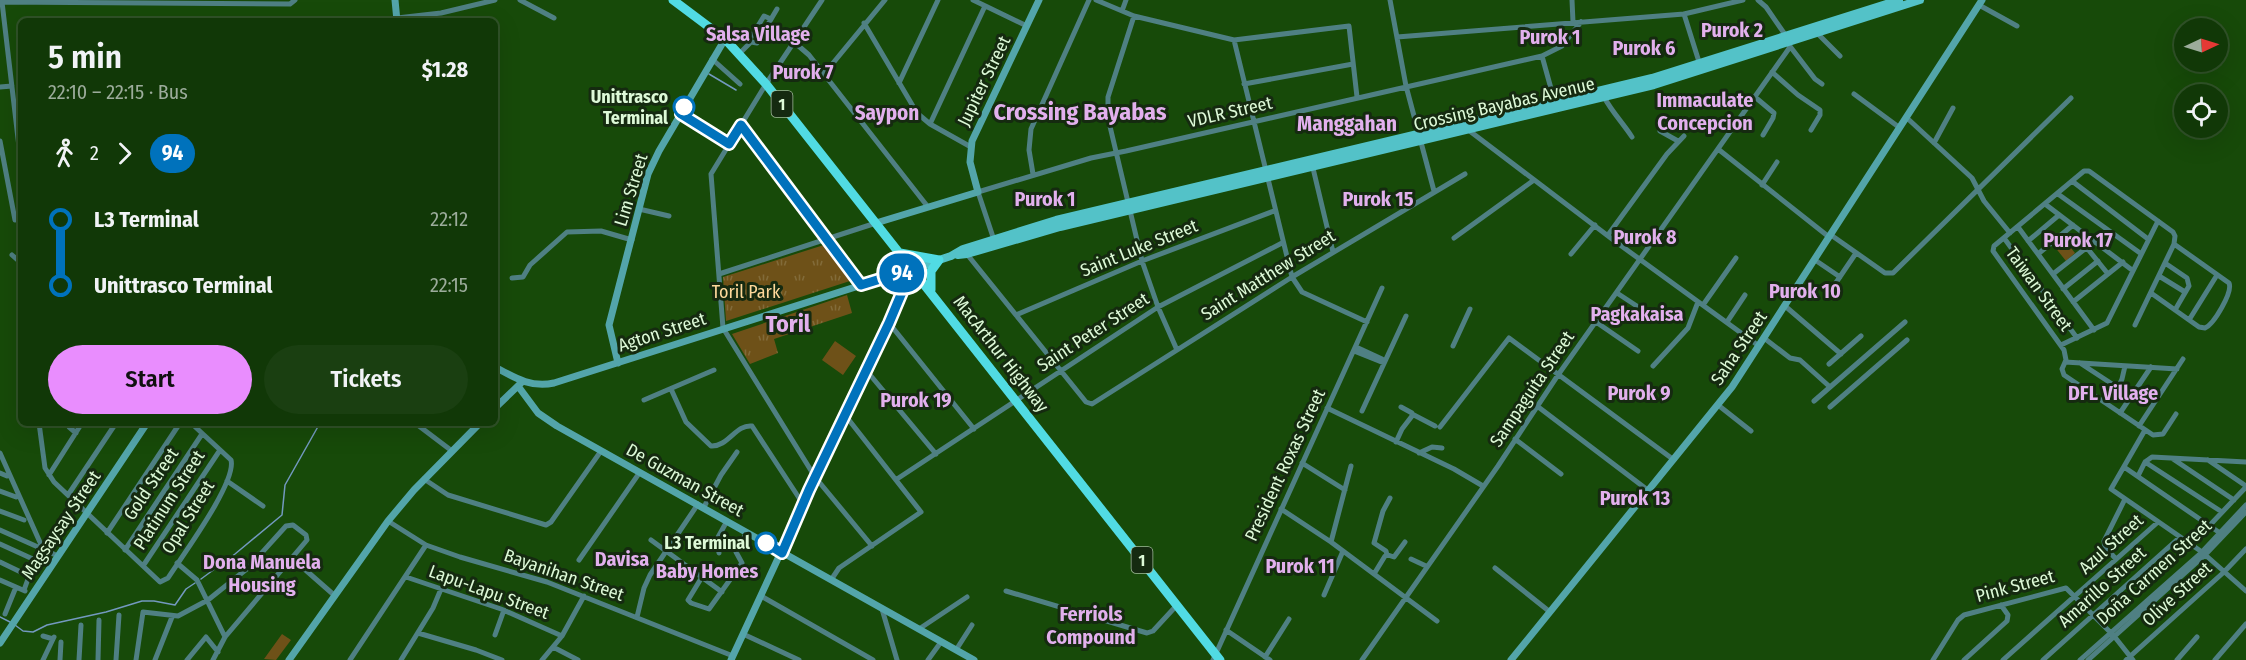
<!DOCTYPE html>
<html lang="en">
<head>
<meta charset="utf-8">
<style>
  :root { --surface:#113807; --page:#1a3f11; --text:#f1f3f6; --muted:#9cac9b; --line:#305228; --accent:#e98dfe }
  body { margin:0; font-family:"Fira Sans Condensed",sans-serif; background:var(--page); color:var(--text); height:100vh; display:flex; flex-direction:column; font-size:22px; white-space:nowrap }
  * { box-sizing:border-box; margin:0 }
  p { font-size:20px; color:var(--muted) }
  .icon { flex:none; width:33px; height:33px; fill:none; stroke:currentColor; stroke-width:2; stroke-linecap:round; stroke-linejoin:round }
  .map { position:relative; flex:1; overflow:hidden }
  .details { position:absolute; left:18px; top:18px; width:480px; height:408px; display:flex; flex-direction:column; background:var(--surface); border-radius:9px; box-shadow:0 6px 24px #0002,0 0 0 2px var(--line) }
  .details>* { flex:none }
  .badge { padding:0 12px; border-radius:20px; font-size:21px; line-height:39px }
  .needle { width:39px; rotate:86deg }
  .buttons { position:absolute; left:2174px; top:18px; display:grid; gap:12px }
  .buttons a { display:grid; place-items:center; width:54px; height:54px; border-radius:50%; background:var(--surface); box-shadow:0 6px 24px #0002,0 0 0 2px var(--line); font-size:30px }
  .map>.badge { position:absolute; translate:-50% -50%; box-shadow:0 0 0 3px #fff }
  .legs { display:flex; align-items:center; gap:9px; height:66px; padding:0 30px; font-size:20px }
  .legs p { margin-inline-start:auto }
  .head { display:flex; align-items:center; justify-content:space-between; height:102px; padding:0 30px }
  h1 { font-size:33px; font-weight:600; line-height:45px }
  .primary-button { display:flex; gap:12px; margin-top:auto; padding:12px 30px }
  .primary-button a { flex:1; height:69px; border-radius:36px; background:var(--accent); color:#111; font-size:24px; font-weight:600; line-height:69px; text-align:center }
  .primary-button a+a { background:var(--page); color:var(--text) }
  ul { padding:0 30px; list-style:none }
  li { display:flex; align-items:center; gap:21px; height:66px; font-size:22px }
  li i { display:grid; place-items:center; width:9px; height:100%; margin:0 8px; background:currentColor }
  li i::after { content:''; width:15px; height:15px; margin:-8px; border:4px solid; border-radius:50%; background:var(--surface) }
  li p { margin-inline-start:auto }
  li:first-child i { background:linear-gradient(#0000 50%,currentColor 0) }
  li:last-child i { background:linear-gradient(currentColor 50%,#0000 0) }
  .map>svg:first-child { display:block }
  .grass { fill:url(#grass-tufts) }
  .pitch { fill:#6e5118 }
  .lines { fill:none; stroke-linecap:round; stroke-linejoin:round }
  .stream { stroke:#7399bf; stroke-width:1.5 }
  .street { stroke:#4f8083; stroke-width:5 }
  .secondary { stroke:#53a5aa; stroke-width:7 }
  .primary { stroke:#53c2c8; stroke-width:8 }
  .highway { stroke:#51dbe3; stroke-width:9 }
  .line-1-casing { stroke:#fff; stroke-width:14 }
  .line-1 { stroke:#0072bc; stroke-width:9 }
  .stop-1-dot { fill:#fff; stroke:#0072bc; stroke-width:3 }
  .labels { text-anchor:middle; stroke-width:6; stroke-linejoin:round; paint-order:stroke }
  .shield { fill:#152a10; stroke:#a1bb9b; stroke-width:1.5 }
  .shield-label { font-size:16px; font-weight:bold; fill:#ddf9d7 }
  .street-label { font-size:18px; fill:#ddf9d7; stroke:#152a10 }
  .stop-label { font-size:18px; font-weight:bold; fill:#ddf9d7; stroke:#152a10; text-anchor:end }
  .park-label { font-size:18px; fill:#fdd89a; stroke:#152a10 }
  .neighbourhood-label { font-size:20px; font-weight:bold; fill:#e2b0ed; stroke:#152a10 }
  .quarter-label { font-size:21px; font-weight:bold; fill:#e2b0ed; stroke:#152a10 }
  .district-label { font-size:24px; font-weight:bold; fill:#e2b0ed; stroke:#152a10 }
</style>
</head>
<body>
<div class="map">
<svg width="2246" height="660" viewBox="0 0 2246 660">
  <defs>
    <pattern id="grass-tufts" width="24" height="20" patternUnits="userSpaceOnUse" patternTransform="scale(1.5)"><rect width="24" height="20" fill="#6e5118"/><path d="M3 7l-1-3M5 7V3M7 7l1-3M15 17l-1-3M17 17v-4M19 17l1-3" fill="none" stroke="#826b39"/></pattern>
  </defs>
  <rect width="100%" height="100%" fill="#174a09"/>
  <!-- grass -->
  <path class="grass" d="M827,244L853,280L726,321L723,277Z
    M847,295L852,313L774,339L778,353L750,364L732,334Z"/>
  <!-- pitch -->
  <path class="pitch" d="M2063,238L2075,253L2066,261L2054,246Z
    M835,341L856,356L843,375L822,360Z
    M282,634L291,640L276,660L264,659Z"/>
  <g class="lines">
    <!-- stream -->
    <path class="stream" d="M709,74L736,90
      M201,579L235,554L282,515L285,485L320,423
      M0,617L10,622
      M15,625L23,631L33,632L47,625L106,612L142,601H154L175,605L186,589L195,583"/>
    <!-- street -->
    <path class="street" d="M520,0L554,18
      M822,0L766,84L711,174L723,328L815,477L872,546
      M973,0L1027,26
      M1096,0L1134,16L1234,40L1349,26L1357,97
      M1390,0L1406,86L1434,191
      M1572,0L1573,22
      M1758,0L1766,7L1786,36
      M0,2L290,4L295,0
      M2,2L21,164
      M1979,5L2017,26
      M1122,11L1126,0
      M1684,14L1700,65
      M1134,16L1108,97V118L1142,261L1158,307L1177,350
      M397,18L441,13L495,0
      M864,23L917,113L930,124L971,147
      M1817,33L1840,56
      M1397,37L1684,14L1743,0
      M1234,40L1292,277L1302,292L1367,322
      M751,42L750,39L764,16L771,19
      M794,42L809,55L928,207
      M1789,45L1815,79L1822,84
      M739,54L751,42L757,43L777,9
      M1542,56L1555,103
      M712,59L740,84
      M1772,72L1798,95L1820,110V115L1811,130
      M824,74L885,0
      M899,83L938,0
      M1244,84L1353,64
      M0,87L12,86
      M1854,94L1900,128
      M1604,97C1612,112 1623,123 1632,137
      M1755,97L1774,113L1773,118L1763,135
      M681,113L729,144
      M1907,118L1972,178L1984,201L2010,233
      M930,124L985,6
      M741,125L861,285
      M1467,129L1616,242L1759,346
      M1660,131L1678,141
      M0,141L15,220
      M1934,143L1953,108
      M1718,149L1829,237
      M1312,164L1333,252
      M1033,174L1029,150L1031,129L1089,0
      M2072,181L2148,239
      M1762,185L1777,162
      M2058,194L2140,253
      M2045,204L2132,270
      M639,209L669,216
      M2018,227L2094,330
      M1608,235L1667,154L1684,136
      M1831,235L1885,273H1893L2071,98
      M1454,238L1534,180
      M2004,238L2077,338
      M994,240L978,192L1091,158L1126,151L1542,56L1562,46L1581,22
      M2028,241L2059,215
      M2087,248L2108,274
      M966,253L1086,402L1092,404L1292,277L1465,174
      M1571,254L1595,225
      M2038,254L2073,225
      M12,255L21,263
      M1815,260L1840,277
      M2165,263L2187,278L2189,286L2175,310
      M719,274L876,223
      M2053,274L2095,241
      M2159,276L2185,292
      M21,277V290
      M512,278L523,277L530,265L567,232L601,231L632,240
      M2063,289L2098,261
      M1831,290L1856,253
      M1617,293L1658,320
      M2151,293L2199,327L2205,328C2214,324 2233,292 2229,283L2174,244
      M2073,302L2123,262
      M1703,305L1736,258
      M1785,306L1841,354
      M1016,315L1142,261L1274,211
      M2189,320L2217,275
      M1596,322L1638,351
      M1727,322L1745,295
      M889,323L974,429
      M2135,325L2174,244L2175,236L2173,232L2089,171H2084L1994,246L1993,251L2064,350L2066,360L2062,369L2064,375L2153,435L2163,434L2176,414
      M1764,338L1790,358L1800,360L1830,387
      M2061,345L2107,323L2158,221
      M1453,346L1470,309
      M1354,351L1384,363L1382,359L1356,347
      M2065,362L2177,369
      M2080,363L2132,397
      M1829,364L1861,336
      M1653,366L1688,328L1698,302
      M866,370L936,454
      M2118,388L2122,379L2125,366
      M671,389L686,422L711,446C728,447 736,424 752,426L803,504
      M644,400L714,370
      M1814,401L1905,322
      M1718,405L1751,431
      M1537,406L1649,491
      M1830,407L1907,340
      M1327,408L1454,469L1483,486
      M1362,411L1406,316
      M2120,413L2151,367
      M1412,414L1435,426
      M39,423L45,468L54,482L160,582L168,578C182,556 237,482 231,460L191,423
      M68,423L69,427L76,433
      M415,423L452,451
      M2139,426L2183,359
      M1440,427L1509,338L1674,460
      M2145,430L2111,489L2202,552L2246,591
      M1515,439L1561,474
      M1396,442L1402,429L1412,416V413L1401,407
      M0,453L43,549
      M1419,453L1432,447L1442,448
      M2173,459L2234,500
      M2208,460L2246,486
      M2145,462L2222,512
      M1302,463L1345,490
      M2124,467L2220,533
      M0,473L7,476
      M49,475L82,423
      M2138,476L2145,462L2152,457L2246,462
      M424,479L448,495L546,525L551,522L601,451
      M897,479L1158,307L1282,243
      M227,481L263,506
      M0,491L16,497
      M68,495L116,423
      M704,507L721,475L737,452
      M1281,509L1331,542L1437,621
      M0,511L24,520
      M388,521L426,545L460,557L547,582L733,656
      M2210,525L2246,487
      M0,530L58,556
      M107,533L180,423
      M651,540L722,592
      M1331,542L1351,466
      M0,544L35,560L24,590
      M125,550L202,434
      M719,553L717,539L727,521
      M1387,555L1386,551L1374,543L1383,511L1390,498
      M293,559L334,595
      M1411,559L1426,566
      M2116,559L2105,547L2104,541L2125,499
      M579,560L640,472
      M0,562L29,576
      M177,563L197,580L225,637
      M143,566L220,450
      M1495,568L1550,612
      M1374,574L1385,556L1388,555L1394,557L1405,542
      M406,577L501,609L562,636
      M702,577L688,600L691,603L709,609L742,563L736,552L747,532
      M0,580L25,591
      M831,580L839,568L921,512L845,415
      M1006,591L1147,633L1153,631L1177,605
      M1324,595L1343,551
      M761,596L873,660
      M882,609L897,660
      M5,614L16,587
      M637,617L644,588L650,575L698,504
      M919,629L967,597
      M1226,630L1270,660
      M418,633L476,650L502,660
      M743,634L799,660
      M495,635L504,610
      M43,636L53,639
      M553,647L578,660
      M956,650L972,625
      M1265,657L1289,619
      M43,660L54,637
      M60,660L61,642
      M79,660L81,625
      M98,660L99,620
      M116,660L119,615
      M136,660L143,612L178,616L208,600L248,568L286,526L293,525L306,535L307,540L225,637L213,660
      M155,660L172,617
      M187,660L206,637L218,652
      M350,660L426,545
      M401,660L433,608L441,589
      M542,660L562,636L584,596
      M928,660L941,642
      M1213,660L1382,288
      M1362,660L1498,466L1558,375L1790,47
      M1933,660L1958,620L1964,615L2066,588L2114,636L2133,660
      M1964,660L2007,621L2008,615L2001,605
      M2003,660L2158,522
      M2043,660L2180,537
      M2080,660L2202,552L2246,505
      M2088,660L2205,555L2246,512
      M2126,660L2224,572L2246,549
      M2177,660L2197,637
      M2215,660L2246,624"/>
    <!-- secondary -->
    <path class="secondary" d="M395,0L397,21
      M876,223L978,192L970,162L972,141L1039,0
      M618,363L609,325L648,174L659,151L725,39
      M495,367C515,378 531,388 554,383L912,269
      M518,386L538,413L557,426L974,660
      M495,408L521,383
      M0,643L147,423
      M289,660L388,521L414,490L480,423
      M731,660L912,269
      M1511,660L1732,387L1982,0"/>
    <!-- primary -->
    <path class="primary" d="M958,255L967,254L1060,227L1654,85L1920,0
      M912,269L951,256L963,249L1056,220L1652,78L1899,0"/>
    <!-- highway -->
    <path class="highway" d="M673,0L725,39L766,84L1220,660
      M900,253L939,260
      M931,290V271L939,260"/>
  </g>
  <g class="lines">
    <defs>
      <path id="line-1" d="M684,107L681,114L729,144L741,125L861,285L900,273L904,274L908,278L889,323L809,490L782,553L766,543"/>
    </defs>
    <!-- line-1 casing -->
    <use href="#line-1" class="line-1-casing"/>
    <!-- line-1 -->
    <use href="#line-1" class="line-1"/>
  </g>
  <!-- markers -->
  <g class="stop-1-dot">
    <circle cx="684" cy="107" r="10"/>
    <circle cx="766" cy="543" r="10"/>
  </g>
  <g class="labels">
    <!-- shield labels -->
    <g class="shield">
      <rect x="771.5" y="91" width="21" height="26" rx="4.5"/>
      <rect x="1131.5" y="547" width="21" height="26" rx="4.5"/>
    </g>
    <g class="shield-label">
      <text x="782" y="110">1</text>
      <text x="1142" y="566">1</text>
    </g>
    <!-- street labels -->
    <g class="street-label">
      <text transform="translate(984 81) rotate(-64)" y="6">Jupiter Street</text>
      <text transform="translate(1504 104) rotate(-13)" y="6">Crossing Bayabas Avenue</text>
      <text transform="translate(1230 112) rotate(-13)" y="6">VDLR Street</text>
      <text transform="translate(631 190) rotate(-73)" y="6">Lim Street</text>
      <text transform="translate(1139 248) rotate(-22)" y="6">Saint Luke Street</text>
      <text transform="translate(1268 275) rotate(-32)" y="6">Saint Matthew Street</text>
      <text transform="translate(2039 289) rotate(54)" y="6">Taiwan Street</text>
      <text transform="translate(662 332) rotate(-18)" y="6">Agton Street</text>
      <text transform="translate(1093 332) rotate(-33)" y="6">Saint Peter Street</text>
      <text transform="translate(1739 348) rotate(-56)" y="6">Saha Street</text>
      <text transform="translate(1001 354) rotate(52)" y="6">MacArthur Highway</text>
      <text transform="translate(1532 389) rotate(-56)" y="6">Sampaguita Street</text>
      <text transform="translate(1285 465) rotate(-65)" y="6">President Roxas Street</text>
      <text transform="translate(685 480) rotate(29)" y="6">De Guzman Street</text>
      <text transform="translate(151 484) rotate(-56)" y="6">Gold Street</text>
      <text transform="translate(169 500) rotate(-57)" y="6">Platinum Street</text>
      <text transform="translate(188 517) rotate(-58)" y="6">Opal Street</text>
      <text transform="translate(61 525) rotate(-56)" y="6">Magsaysay Street</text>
      <text transform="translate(2111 544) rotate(-42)" y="6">Azul Street</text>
      <text transform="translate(2154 572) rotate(-42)" y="6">Doña Carmen Street</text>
      <text transform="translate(564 575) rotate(19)" y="6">Bayanihan Street</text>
      <text transform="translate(2015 586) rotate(-15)" y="6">Pink Street</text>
      <text transform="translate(2102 587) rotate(-42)" y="6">Amarillo Street</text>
      <text transform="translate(489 592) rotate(20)" y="6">Lapu-Lapu Street</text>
      <text transform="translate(2177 594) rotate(-42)" y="6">Olive Street</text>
    </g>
    <!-- stop labels -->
    <g class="stop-label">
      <text x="668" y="103">Unittrasco<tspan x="668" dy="21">Terminal</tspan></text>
      <text x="750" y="549">L3 Terminal</text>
    </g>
    <!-- park labels -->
    <g class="park-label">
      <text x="746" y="298">Toril Park</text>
    </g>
    <!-- neighbourhood labels -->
    <g class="neighbourhood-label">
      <text x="1732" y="37">Purok 2</text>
      <text x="758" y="41">Salsa Village</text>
      <text x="1550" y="44">Purok 1</text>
      <text x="1644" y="55">Purok 6</text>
      <text x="803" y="79">Purok 7</text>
      <text x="1705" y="107">Immaculate<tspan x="1705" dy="23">Concepcion</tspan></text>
      <text x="1045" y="206">Purok 1</text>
      <text x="1378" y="206">Purok 15</text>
      <text x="1645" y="244">Purok 8</text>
      <text x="2078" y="247">Purok 17</text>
      <text x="1805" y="298">Purok 10</text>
      <text x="1637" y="321">Pagkakaisa</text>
      <text x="1639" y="400">Purok 9</text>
      <text x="2113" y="400">DFL Village</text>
      <text x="916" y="407">Purok 19</text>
      <text x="1635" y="505">Purok 13</text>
      <text x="622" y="566">Davisa</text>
      <text x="262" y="569">Dona Manuela<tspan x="262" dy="23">Housing</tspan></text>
      <text x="1300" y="573">Purok 11</text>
      <text x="707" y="578">Baby Homes</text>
      <text x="1091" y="621">Ferriols<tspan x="1091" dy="23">Compound</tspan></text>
    </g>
    <!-- quarter labels -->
    <g class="quarter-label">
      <text x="887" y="120">Saypon</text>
      <text x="1347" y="131">Manggahan</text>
    </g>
    <!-- district labels -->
    <g class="district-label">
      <text x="1080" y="120">Crossing Bayabas</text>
      <text x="788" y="332">Toril</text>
    </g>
  </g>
</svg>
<div class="buttons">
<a><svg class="needle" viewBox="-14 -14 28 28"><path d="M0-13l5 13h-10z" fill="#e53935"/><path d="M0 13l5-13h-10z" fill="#9cac9b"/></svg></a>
<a><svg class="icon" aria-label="locate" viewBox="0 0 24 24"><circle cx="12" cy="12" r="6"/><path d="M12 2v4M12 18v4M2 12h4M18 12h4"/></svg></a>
</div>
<b class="badge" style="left:902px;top:273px;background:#0072bc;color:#fff">94</b>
<section class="details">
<div class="head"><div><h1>5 min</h1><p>22:10 – 22:15 · Bus</p></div><b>$1.28</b></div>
<div class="legs"><svg class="icon" aria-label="walk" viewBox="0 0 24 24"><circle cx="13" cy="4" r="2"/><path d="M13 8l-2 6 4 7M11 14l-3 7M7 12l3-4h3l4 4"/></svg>2<svg class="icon" aria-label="forward" viewBox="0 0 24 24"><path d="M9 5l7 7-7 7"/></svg><b class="badge" style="background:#0072bc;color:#fff">94</b></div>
<ul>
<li><i style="color:#0072bc"></i><b>L3 Terminal</b><p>22:12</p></li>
<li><i style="color:#0072bc"></i><b>Unittrasco Terminal</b><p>22:15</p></li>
</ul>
<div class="primary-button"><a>Start</a><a>Tickets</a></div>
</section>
</div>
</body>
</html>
